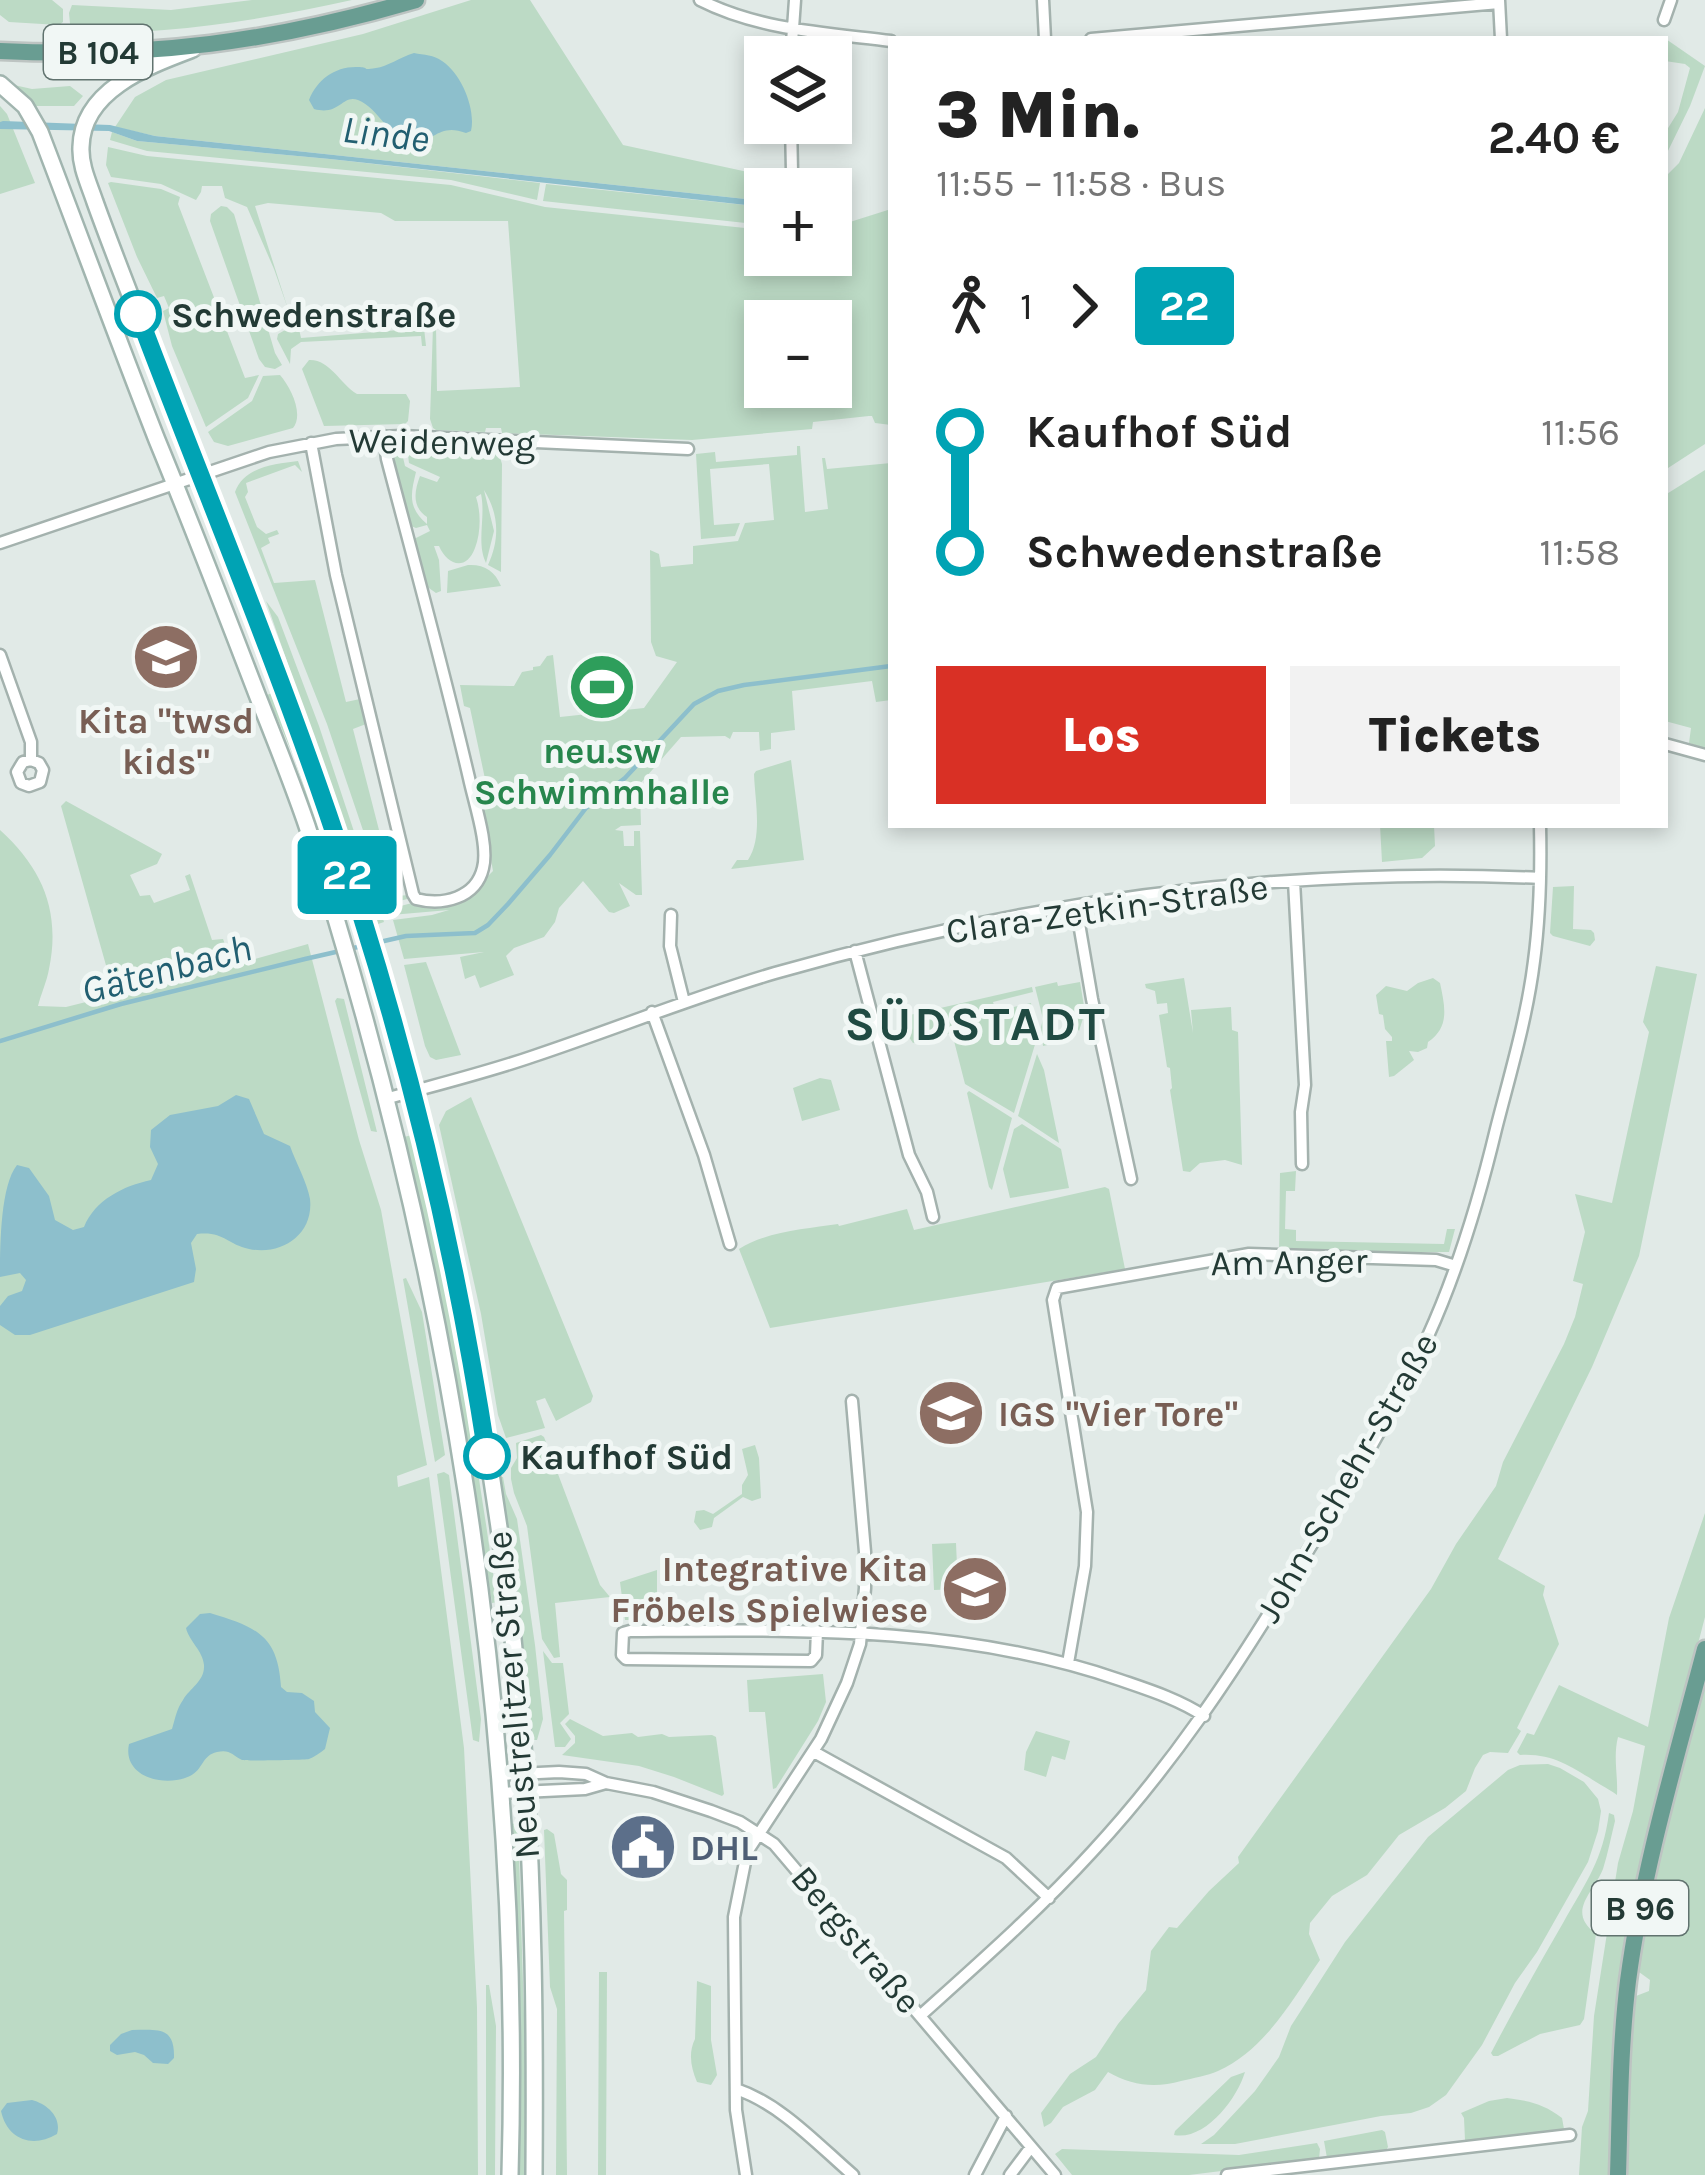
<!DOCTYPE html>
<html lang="de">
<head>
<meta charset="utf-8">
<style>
  :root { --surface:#fff; --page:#f2f2f2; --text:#222; --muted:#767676; --accent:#d93025 }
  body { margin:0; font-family:Karla,sans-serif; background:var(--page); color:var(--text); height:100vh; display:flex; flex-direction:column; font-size:45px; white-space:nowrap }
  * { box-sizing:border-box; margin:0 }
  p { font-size:39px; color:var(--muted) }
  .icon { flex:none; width:66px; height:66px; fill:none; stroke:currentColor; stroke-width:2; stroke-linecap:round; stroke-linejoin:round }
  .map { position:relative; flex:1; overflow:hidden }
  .side { position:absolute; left:888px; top:36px; width:780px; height:792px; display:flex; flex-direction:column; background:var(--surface); border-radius:0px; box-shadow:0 6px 18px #0003 }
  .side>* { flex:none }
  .badge { padding:0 24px; border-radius:9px; font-size:42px; line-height:78px }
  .controls { position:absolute; left:744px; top:36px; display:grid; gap:24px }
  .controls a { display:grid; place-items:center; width:108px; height:108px; border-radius:0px; background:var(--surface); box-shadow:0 6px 18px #0003; font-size:60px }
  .map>.badge { position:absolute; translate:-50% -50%; box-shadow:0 0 0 6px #fff }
  .legs { display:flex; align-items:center; gap:18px; height:132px; padding:0 48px; font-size:39px }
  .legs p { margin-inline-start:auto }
  .overview { display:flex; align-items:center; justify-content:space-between; height:204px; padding:0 48px }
  h1 { font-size:66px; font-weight:800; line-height:90px }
  .button { display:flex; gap:24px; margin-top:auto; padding:24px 48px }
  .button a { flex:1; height:138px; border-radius:0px; background:var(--accent); color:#fff; font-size:48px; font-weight:800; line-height:138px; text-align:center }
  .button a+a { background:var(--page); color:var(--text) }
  ul { padding:0 48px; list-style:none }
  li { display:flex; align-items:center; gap:42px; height:120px; font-size:45px }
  li i { display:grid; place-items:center; width:18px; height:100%; margin:0 15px; background:currentColor }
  li i::after { content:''; width:30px; height:30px; margin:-15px; border:9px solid; border-radius:50%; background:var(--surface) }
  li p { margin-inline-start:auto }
  li:first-child i { background:linear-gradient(#0000 50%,currentColor 0) }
  li:last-child i { background:linear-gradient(currentColor 50%,#0000 0) }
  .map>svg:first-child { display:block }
  .green { fill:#bcdac5; fill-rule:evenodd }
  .water { fill:#8dbfcc }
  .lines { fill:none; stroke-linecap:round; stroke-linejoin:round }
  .stream { stroke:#8dbfcc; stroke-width:4.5 }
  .street-casing { stroke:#a4b2ae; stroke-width:15 }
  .secondary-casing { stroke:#a1b5af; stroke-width:20 }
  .primary-casing { stroke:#bdc4c2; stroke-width:21 }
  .street { stroke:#fff; stroke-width:10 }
  .secondary { stroke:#fff; stroke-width:15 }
  .primary { stroke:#699d92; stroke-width:16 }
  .line-1-casing { stroke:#fff; stroke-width:27 }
  .line-1 { stroke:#00a3b4; stroke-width:18 }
  .stop-1-dot { fill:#fff; stroke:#00a3b4; stroke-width:6 }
  .labels { text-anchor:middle; stroke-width:10; stroke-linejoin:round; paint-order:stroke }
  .shield { fill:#f1f7f5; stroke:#61736f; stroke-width:3 }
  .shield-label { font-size:33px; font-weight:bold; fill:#233a35 }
  .stop-label { font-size:36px; font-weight:bold; fill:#233a35; stroke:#f1f7f5; text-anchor:start }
  .street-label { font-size:36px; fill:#233a35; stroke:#f1f7f5 }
  .education-label { font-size:36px; font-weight:bold; fill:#785e54; stroke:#f1f7f5 }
  .leisure-label { font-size:36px; font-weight:bold; fill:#27864d; stroke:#f1f7f5 }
  .service-label { font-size:36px; font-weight:bold; fill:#4e5e75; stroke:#f1f7f5; text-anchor:start }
  .water-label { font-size:39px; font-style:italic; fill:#225f71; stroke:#f1f7f5 }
  .district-label { font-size:48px; font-weight:bold; letter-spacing:3px; fill:#204a42; stroke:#f1f7f5 }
</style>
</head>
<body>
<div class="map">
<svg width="1705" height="2175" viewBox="0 0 1705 2175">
  <rect width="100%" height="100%" fill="#e1eae7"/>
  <!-- green -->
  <path class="green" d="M0,0H52L63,9V22L59,25L9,22L0,15Z
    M252,0H352C259,21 167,34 71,34L69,13L72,5L171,10Z
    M471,0H530L623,145L776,178L775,187L765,189V201L155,136L115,127L135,97L166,80L363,34Z
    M1663,37L1705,66L1690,106L1665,157V133L1678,112L1690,68L1685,64L1665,61Z
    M14,85L32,89L70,86L83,96L74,106H36Z
    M0,106L7,114L35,183L0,194Z
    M1705,108V444L1665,470V177L1679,163Z
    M112,132L137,141L330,159L540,183L537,200L451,180L147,151L110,140Z
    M108,147L147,156L451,185L545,207L765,230V255H831V228L891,209V425L875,423L872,416H869L813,422L812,429L692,440L502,433L501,428H486L485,432L436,430L433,428L430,419L433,326H436L437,391L520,387L508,221H395L381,213L268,203L255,206L288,309L274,269L247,207L225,198L222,186H202L201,192L196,200L161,184L111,177L106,165ZM765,321H831V387H765Z
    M111,182L161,189L180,197L178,204L245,378L259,375L248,398L206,427L172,346L163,311L169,308L164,296L157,298L137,257L108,183Z
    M546,184L765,207V225L543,201Z
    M221,206L227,207L234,214L275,353L282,365L275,369L265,367L259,359L210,221L211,214Z
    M424,328L426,346H422L421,336L301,342L291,349L290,364L277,339L278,334L287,329H299L301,338Z
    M309,360C330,359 340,384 357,394H406L410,401L408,421L405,424L324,426L302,369Z
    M280,375C291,388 304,414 293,428L228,446L214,442L208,432L252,401L263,376Z
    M797,446H800L805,512L828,509L822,458H825L827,469L891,463V700L876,702L872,681L792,691L795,730L771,733V749L760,751L759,732H733L730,739L725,736L681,737L639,785L626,795L640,793L641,825L621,826L615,830L623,831L624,846H634V831H640L642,895H636L619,883L630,906L614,913L609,912L583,881L559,908L555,922L544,937L514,948L506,956L514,975L480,988L475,975L465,979L460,957L484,952L404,959L393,920L432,915L449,910L391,915L389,909L416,902L436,907L464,900L493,871L482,810L491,807L470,708L464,706L460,685L514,686L522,672L533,670V667L540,666L547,656L553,655L560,717L644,708L677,662L656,656L651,642L650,550L659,554L661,567L693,564V546L738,541L745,523L774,520L769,464L710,469L714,525L740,523L735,536L701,539L696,454L715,452L716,462L797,455Z
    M396,452L402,453L405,466L416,472C411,493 407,507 427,524V517C412,507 414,492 420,476L437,482L440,477L409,463L408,455L499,454L502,464L501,572L488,565C500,539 499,514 484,490L494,531L486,563C476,543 486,517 481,494L476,497C481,512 481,532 475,548C466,572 447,565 439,546H434L439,560L441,591L436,593L426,586L414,539L430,531L427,525L416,528L411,526L392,457Z
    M298,461L302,472L295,465L246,483L248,492L245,497L257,527L266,534L277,530L279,534L268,538L270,543L261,548L274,583L315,580L346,702L360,699L366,724L353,729L396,896L409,895L411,898L388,904L327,724L235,492C244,467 274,464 298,461Z
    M1705,470V748L1689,743L1691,728L1665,721V495Z
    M468,565C484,564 495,571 501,586L447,593L448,571Z
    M266,601L278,617L319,726L384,922L378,924Z
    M272,693C298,750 318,811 337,872L331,874L294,757L267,695Z
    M791,760L804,860L731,869L737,860H748C763,837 755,801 754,774L756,771Z
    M66,801L162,854L157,864L130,875L140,896L150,895L154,903L190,890L185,876L190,874L212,940L223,939L231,960L117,984L111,983L61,806Z
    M1380,825H1434L1435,846L1422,858L1382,862Z
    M0,830C42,868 61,911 49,969C47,981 41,994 38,1006L66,1007L226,967L308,944L359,1140L381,1210L427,1465L397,1476L398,1487L429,1477L464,1748L477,2007L478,2175H0Z
    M1574,886L1573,929L1591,930L1594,933L1595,940L1590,946L1553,936L1550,933L1553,887Z
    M426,962L461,1055L436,1060L430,1057L425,1046L404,965Z
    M1656,966L1697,974L1639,1256L1592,1367L1498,1559L1545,1586L1543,1595L1559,1644L1517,1728L1521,1731L1508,1753L1490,1752L1483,1755L1475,1768L1466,1791L1445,1808L1399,1835L1367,1875L1332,1896L1310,1923L1309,1934L1320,1960C1292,2000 1265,2050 1218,2071C1207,2076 1193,2078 1181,2081C1156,2088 1132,2086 1108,2072L1095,2090L1063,2107L1051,2123L1044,2127L1041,2113L1070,2074L1096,2057L1118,2024L1146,1990L1151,1951L1169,1927L1177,1928L1209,1891L1239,1863L1238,1857L1431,1589L1456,1544L1496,1486L1503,1462L1564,1344L1575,1317L1583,1284L1573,1281L1585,1232L1575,1194L1612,1203L1649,1032L1643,1022Z
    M1184,978L1193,1033L1191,1010L1231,1007L1232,1030L1238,1032L1242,1165L1225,1160L1200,1163L1190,1172L1183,1171L1170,1090L1172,1088L1170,1068L1167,1067L1159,1015L1168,1013L1167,1003L1157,1004L1155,991L1146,988L1145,984Z
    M1433,978L1440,983C1445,1007 1450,1027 1428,1042L1427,1048L1418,1052L1409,1051L1414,1060L1394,1076L1389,1077L1386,1041H1392V1037L1385,1029L1383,1015L1379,1014L1376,995L1386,986L1407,991L1418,983Z
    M1057,982L1058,986L1080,982L1085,1012L1079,1031L1075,1025L1069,1026L1067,1016L1048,1020L1052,1044L1043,1046L1041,1027L1043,1019L1035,987Z
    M1032,987L1033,992L993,1002L996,1011L1031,1003L1037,1038L1014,1113L965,1084L952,1033L913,1043L904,1030L901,1017Z
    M337,998L344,999L377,1132L371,1131L335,1001Z
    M1037,1054L1044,1070L1059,1143L1018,1116Z
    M820,1078L831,1080L840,1110L802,1121L793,1088Z
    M969,1091L1012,1118L992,1190L989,1187L967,1093Z
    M471,1097L593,1396L591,1402L556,1421L545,1398L536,1401L545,1428L506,1438L498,1415L481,1314L439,1125L446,1111Z
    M1022,1124L1061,1149L1069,1188L1010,1198L1003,1169L1014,1129Z
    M412,1135C448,1289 476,1445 497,1602L492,1603C467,1446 441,1291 404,1137Z
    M1296,1171L1295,1191H1286L1285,1229L1296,1230V1241L1444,1244L1447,1229H1455L1449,1252H1387L1379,1255L1279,1251L1280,1173Z
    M1105,1187L1109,1189L1125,1269L770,1328L739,1249C767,1231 806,1229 838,1224L839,1226L907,1209L914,1230Z
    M406,1278L422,1312L445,1455L435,1462L403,1279Z
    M541,1435L544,1437L600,1585L610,1597L555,1603L560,1657L554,1658L542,1639L527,1526L514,1493L511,1479V1468L517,1458L516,1443Z
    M755,1445L759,1458L761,1498L752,1501L743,1497L714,1518L712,1527L700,1530L694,1522L696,1511L704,1510L713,1514L742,1494V1485L748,1475L742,1449Z
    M444,1472L449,1475L481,1719L479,1742L473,1740L437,1474Z
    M500,1477H503L506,1494L517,1519L535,1645L543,1719L537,1740H533L532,1730Z
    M1705,1513V1617L1639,1870L1620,1983L1613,2062L1609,2175H1579L1582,2127L1588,2111L1594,2016L1618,1863L1633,1811L1645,1746L1618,1737C1613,1757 1618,1774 1617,1795C1612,1791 1606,1788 1601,1785C1573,1768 1554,1753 1520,1755L1517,1752L1527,1733L1534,1735L1559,1685L1648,1727L1669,1618Z
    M956,1543L958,1589L934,1590L932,1544Z
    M657,1570V1615H645V1620H625L620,1582Z
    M543,1651L552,1663H563L569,1714L560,1723L571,1739L565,1747H555Z
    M823,1674L826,1702L818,1721L776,1788L773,1789L765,1712H749L747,1680Z
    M1705,1683V2175H1626L1630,2065L1636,1996L1649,1991L1650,1980L1639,1972C1652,1874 1680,1779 1705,1683Z
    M570,1719L603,1736L632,1733L638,1737L662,1734L669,1737L712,1735L716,1737L724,1794L722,1796L674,1777L639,1766L562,1755L575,1743V1736L565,1724Z
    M1036,1731L1070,1741L1065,1760L1052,1756L1046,1777L1024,1770L1026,1752Z
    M1548,1764L1560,1768L1584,1782L1598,1799L1601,1811L1598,1831L1588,1862L1537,1952L1515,1983L1482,2045L1446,2095L1429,2107L1411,2113L1381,2116L1235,2144H1201L1214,2135L1255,2091L1279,2057L1291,2026L1345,1942L1428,1837L1508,1770L1520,1765Z
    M1609,1813L1614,1815L1615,1821C1611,1837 1608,1853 1603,1869C1593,1894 1566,1911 1596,1934L1584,2019L1580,2025L1540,2034L1498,2056H1493L1491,2053C1514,2009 1538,1966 1563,1923C1586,1882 1603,1860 1609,1813Z
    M518,1823L526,2079L525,2175H519V2079L511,1824Z
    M547,1829L554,1834L561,1874L567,1880V1910L564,1911L567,2175H556L557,2009L550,1987L544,1830Z
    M599,1972H607L606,2175H598Z
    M697,1981L711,1986V2040L717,2075L711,2085L697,2082C691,2068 688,2053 695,2039Z
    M486,1985H489L496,2026L495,2175H486Z
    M1245,2072C1237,2099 1205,2141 1174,2135L1175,2131L1231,2077Z
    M1507,2098C1530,2101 1544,2104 1562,2118L1564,2129L1556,2132L1490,2140H1465L1464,2118L1461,2113L1489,2101Z
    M1382,2130L1385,2132L1388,2147L1386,2150L1327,2158L1324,2141Z
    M1317,2143L1320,2149L1319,2159L1189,2175H1072L1055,2154L1062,2149L1239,2155Z"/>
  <!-- water -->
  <path class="water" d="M414,53C424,55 434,55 442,61C462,74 476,110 471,131L466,133C438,122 434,144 411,141C387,137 379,108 358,100C342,94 340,116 314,109L309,100C317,80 334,67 356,67C373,67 359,71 376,68C387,67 400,57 414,53Z
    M3,121L110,125L155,136L765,201V207L330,159L137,141L109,131L0,129V122Z
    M236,1095L249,1099L264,1134L290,1146C296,1163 307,1182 310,1199C314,1235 281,1256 249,1249C226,1244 224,1231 197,1234L191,1243L196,1269L194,1282L30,1335H15L0,1325V1306L8,1296L22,1291L26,1280L20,1273L0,1277C0,1249 0,1186 17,1165L29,1168L49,1196L55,1220L73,1230L84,1227C95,1200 123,1186 151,1180L158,1164L150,1147L151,1130L170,1115L218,1106Z
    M210,1613C256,1627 278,1635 281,1687L287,1692L302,1693L314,1701L315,1712L330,1728L325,1749C320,1753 314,1757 309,1759C304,1760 245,1761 242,1760C232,1755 230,1749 217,1752C202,1755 203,1770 190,1776C165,1788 122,1777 129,1744L172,1729C175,1719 177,1708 183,1700C190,1688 205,1681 204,1665C203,1651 189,1641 186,1628L200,1614Z
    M132,2030C158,2030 175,2026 174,2058L168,2064L153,2063L144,2055L135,2052L117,2055L110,2051V2045L121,2034Z
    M32,2100C47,2104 62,2117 57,2134C32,2149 7,2139 1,2111L7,2103Z"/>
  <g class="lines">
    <!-- stream -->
    <path class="stream" d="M0,1041L121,1004L305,959L406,936L475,933L488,925L508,904L550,855L586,808L625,778L694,704L718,691L744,685L891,666"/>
    <defs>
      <path id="street" d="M700,0C759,30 827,33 891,41
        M1043,0L1045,39
        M1499,0L1501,39
        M1664,20L1671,0
        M1091,39L1499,3
        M791,57L795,0
        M791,123L792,172
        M311,443L336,575L413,894L416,899C443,906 476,898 483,868C489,845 474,802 469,778C444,671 415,565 387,459L384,436
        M0,543L269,452L336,439L402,436L688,449
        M0,655L31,742V760L39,763L43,770L40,782L29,786L21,783L17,772L23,762L31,760
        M1665,744L1705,755
        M1294,881L1305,1085L1301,1112L1302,1164
        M1076,906L1092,999L1131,1179
        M671,915L670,946L684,1002
        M855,951L909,1155L927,1192L933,1217
        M652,1012L704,1155L730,1244
        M385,1099C435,1085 485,1073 534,1056C615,1029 693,997 775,973C1023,902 1282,866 1540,878
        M817,1631L816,1655L811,1661L626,1659L622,1655L623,1633L630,1631C795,1630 962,1625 1120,1680C1149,1690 1178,1699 1204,1716
        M1068,1663L1085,1566L1087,1512L1053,1300L1057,1288L1249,1254L1436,1260L1456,1266
        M814,1752L1006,1858L1049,1898
        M499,1775L559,1772L586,1774L606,1783L653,1792L711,1811L740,1822L774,1844L1055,2175
        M500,1793L585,1789L606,1783
        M921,2015C980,1962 1039,1910 1092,1852C1171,1767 1234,1672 1294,1573C1342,1496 1391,1419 1428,1336C1458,1270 1479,1200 1496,1129C1510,1074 1527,1018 1534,961C1540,916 1541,870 1540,825
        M736,2089C781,2104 818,2145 853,2175
        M746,2175L736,2110L734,1917L747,1852L821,1739L847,1683L860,1644L865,1588V1552L852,1401
        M975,2175L1006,2116
        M1010,2175L1031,2147
        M1227,2175L1570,2135"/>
      <path id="secondary" d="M193,49C148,66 82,90 81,147C80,166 89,184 95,202C109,241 124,279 139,318C202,484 272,648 329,816C430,1114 498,1430 523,1745C534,1888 535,2032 534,2175
        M0,84L25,106L40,132C79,234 117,338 157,440C192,525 225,611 258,697C275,740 292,782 307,826C448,1260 523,1719 510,2175"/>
      <path id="primary" d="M0,51C149,58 273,42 416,0
        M1618,2175C1620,2110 1620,2046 1628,1981C1643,1868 1676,1759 1705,1649"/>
    </defs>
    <!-- street casing -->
    <use href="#street" class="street-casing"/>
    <!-- secondary casing -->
    <use href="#secondary" class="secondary-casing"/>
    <!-- primary casing -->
    <use href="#primary" class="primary-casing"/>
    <!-- street -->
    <use href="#street" class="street"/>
    <!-- secondary -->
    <use href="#secondary" class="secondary"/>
    <!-- primary -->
    <use href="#primary" class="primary"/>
  </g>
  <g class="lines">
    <defs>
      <path id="line-1" d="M138,314C201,481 270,645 328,814C400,1022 454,1239 487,1456"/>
    </defs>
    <!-- line-1 casing -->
    <use href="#line-1" class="line-1-casing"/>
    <!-- line-1 -->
    <use href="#line-1" class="line-1"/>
  </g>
  <!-- icons -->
  <defs>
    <symbol id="school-disc" viewBox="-11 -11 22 22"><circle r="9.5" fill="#8d6e63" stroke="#f1f7f5"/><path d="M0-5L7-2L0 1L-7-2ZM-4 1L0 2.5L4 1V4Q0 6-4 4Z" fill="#fff"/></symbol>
    <symbol id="stadium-disc" viewBox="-11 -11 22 22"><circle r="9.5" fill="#2e9e5b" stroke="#f1f7f5"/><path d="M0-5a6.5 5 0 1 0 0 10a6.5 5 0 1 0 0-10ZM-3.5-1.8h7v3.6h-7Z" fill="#fff"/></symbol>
    <symbol id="civic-disc" viewBox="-11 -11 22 22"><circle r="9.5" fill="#5c6f8a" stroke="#f1f7f5"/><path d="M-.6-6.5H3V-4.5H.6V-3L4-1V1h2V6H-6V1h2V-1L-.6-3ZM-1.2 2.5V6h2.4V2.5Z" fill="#fff"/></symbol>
  </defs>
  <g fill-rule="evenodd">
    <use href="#school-disc" x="128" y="619" width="76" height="76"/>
    <use href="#stadium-disc" x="564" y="649" width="76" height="76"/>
    <use href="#school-disc" x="913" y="1375" width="76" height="76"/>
    <use href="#school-disc" x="937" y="1551" width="76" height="76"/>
    <use href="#civic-disc" x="605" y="1809" width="76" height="76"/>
  </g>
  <!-- markers -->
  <g class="stop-1-dot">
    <circle cx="138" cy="314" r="21"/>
    <circle cx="487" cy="1456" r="21"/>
  </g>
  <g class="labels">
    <!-- shield labels -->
    <g class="shield">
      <rect x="44" y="25" width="108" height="54" rx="9"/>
      <rect x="1592" y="1881" width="96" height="54" rx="9"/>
    </g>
    <g class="shield-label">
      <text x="98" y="64">B 104</text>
      <text x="1640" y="1920">B 96</text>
    </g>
    <!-- stop labels -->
    <g class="stop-label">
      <text x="171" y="327">Schwedenstraße</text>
      <text x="520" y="1469">Kaufhof Süd</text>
    </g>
    <!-- street labels -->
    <g class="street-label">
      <text transform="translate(442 441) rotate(1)" y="13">Weidenweg</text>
      <text transform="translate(1107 908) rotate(-8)" y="13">Clara-Zetkin-Straße</text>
      <text transform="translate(1289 1261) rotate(-1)" y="13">Am Anger</text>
      <text transform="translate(1346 1477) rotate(-60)" y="13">John-Schehr-Straße</text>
      <text transform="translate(512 1695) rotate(-95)" y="13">Neustrelitzer Straße</text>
      <text transform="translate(857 1939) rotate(50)" y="13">Bergstraße</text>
    </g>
    <!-- education labels -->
    <g class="education-label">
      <text x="166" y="733">Kita "twsd<tspan x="166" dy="41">kids"</tspan></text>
      <text x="998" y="1426" text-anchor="start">IGS "Vier Tore"</text>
      <text x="928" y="1581" text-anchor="end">Integrative Kita<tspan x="928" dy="41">Fröbels Spielwiese</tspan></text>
    </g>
    <!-- leisure labels -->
    <g class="leisure-label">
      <text x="602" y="763">neu.sw<tspan x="602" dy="41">Schwimmhalle</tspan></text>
    </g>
    <!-- service labels -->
    <g class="service-label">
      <text x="690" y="1860">DHL</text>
    </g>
    <!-- water labels -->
    <g class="water-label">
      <text transform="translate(386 133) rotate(7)" y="14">Linde</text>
      <text transform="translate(166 968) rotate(-15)" y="14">Gätenbach</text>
    </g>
    <!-- district labels -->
    <g class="district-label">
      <text x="976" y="1040">SÜDSTADT</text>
    </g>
  </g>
</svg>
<div class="controls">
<a><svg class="icon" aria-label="layers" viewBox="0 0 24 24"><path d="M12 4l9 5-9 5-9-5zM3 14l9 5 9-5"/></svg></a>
<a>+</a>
<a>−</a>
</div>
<b class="badge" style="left:347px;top:875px;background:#00a3b4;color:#fff">22</b>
<section class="side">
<div class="overview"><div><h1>3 Min.</h1><p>11:55 – 11:58 · Bus</p></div><b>2.40 €</b></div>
<div class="legs"><svg class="icon" aria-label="walk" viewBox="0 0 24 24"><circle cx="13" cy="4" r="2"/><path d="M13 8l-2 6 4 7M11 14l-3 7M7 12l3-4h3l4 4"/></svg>1<svg class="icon" aria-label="forward" viewBox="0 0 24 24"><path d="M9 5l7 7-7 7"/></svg><b class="badge" style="background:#00a3b4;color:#fff">22</b></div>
<ul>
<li><i style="color:#00a3b4"></i><b>Kaufhof Süd</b><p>11:56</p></li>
<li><i style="color:#00a3b4"></i><b>Schwedenstraße</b><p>11:58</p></li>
</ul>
<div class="button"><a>Los</a><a>Tickets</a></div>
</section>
</div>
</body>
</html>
